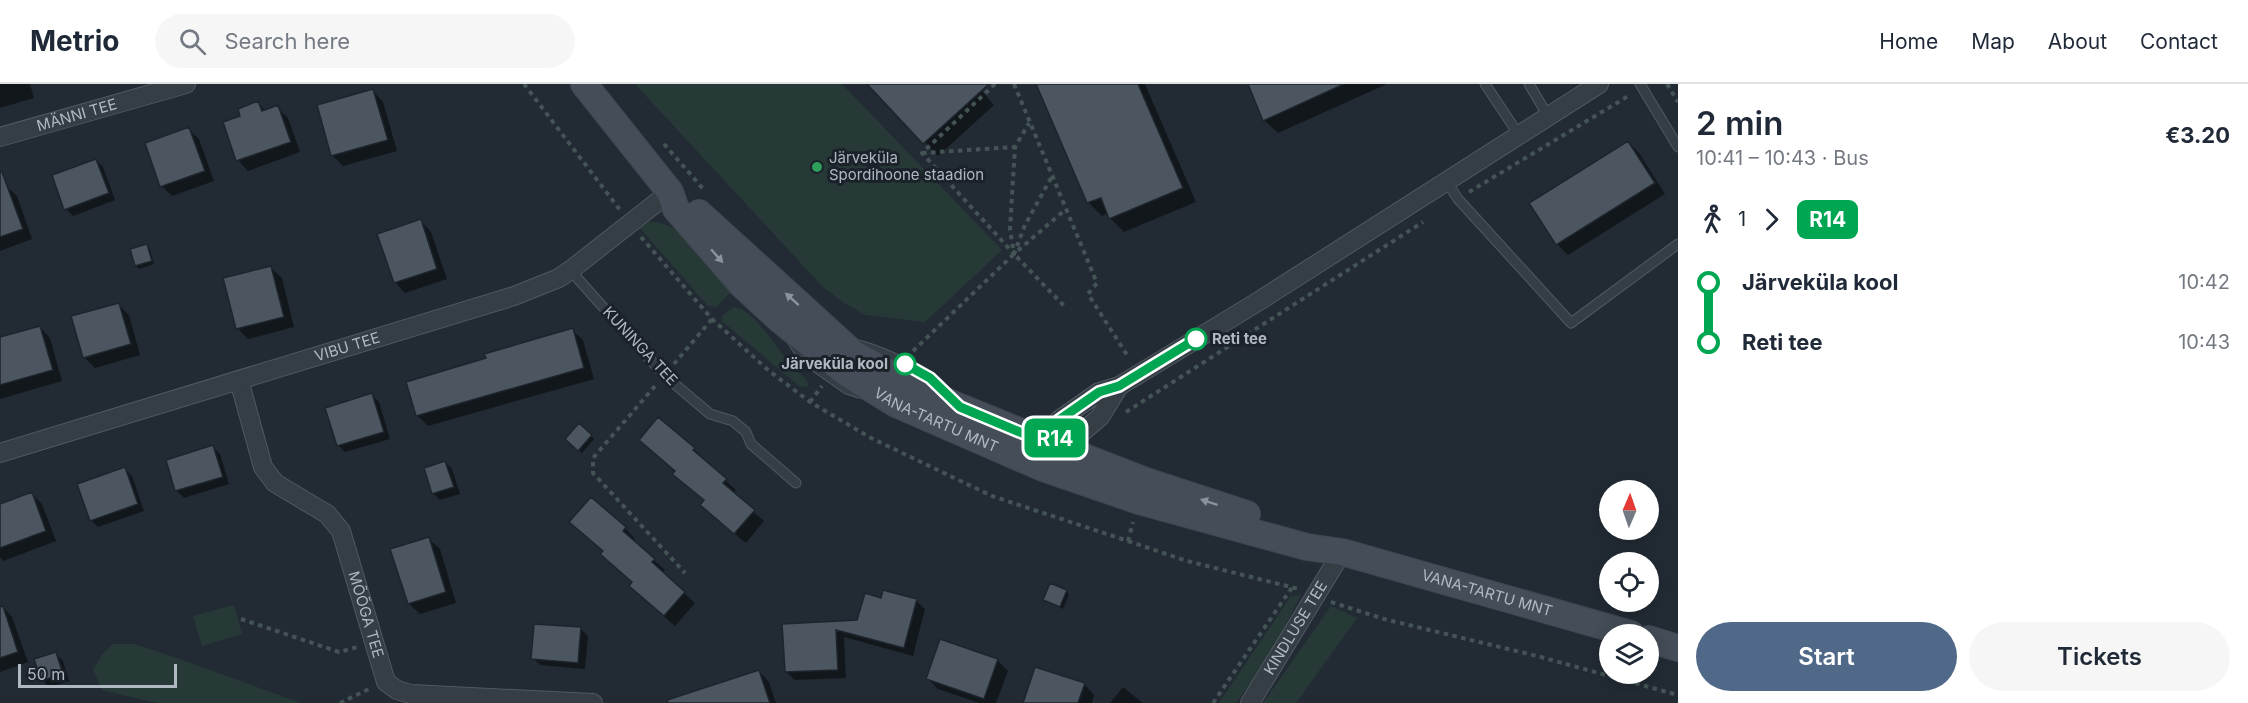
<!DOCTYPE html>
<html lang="en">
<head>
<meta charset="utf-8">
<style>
  :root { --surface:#fff; --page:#f6f6f7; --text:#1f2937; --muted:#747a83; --line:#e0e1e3; --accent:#506988 }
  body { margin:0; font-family:Inter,sans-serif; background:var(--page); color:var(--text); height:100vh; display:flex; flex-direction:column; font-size:22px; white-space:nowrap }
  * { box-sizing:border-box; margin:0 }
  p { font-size:20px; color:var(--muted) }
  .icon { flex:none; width:33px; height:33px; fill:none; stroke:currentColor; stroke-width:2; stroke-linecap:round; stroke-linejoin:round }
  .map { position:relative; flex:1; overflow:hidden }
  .details { display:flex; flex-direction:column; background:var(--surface); width:570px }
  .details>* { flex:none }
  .badge { padding:0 12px; border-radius:9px; font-size:21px; line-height:39px }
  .needle { width:39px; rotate:2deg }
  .buttons { position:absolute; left:1599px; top:396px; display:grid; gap:12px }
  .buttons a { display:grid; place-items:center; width:60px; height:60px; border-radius:50%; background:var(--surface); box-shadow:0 3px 15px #0003; font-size:30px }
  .scale { position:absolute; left:18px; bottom:15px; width:159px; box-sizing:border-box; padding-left:6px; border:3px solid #b0b8c2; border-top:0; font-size:16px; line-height:21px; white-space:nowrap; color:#b0b8c2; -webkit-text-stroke:4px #1b222a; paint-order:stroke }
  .map>.badge { position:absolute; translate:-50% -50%; box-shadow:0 0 0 3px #fff }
  .legs { display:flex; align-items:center; gap:9px; height:66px; padding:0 18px; font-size:20px }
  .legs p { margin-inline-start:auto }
  .overview { display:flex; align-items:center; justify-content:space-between; height:102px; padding:0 18px }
  h1 { font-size:33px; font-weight:600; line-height:45px }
  .button { display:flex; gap:12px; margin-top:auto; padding:12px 18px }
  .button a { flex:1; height:69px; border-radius:36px; background:var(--accent); color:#fff; font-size:24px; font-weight:600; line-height:69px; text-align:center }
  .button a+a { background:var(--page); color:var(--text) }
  ul { padding:0 18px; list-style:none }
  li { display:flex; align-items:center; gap:21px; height:60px; font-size:22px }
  li i { display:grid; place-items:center; width:9px; height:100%; margin:0 8px; background:currentColor }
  li i::after { content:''; width:15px; height:15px; margin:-8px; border:4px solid; border-radius:50%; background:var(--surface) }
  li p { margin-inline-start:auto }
  li:first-child i { background:linear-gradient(#0000 50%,currentColor 0) }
  li:last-child i { background:linear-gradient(currentColor 50%,#0000 0) }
  header { display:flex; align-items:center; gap:36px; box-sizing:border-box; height:84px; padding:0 30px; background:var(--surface); border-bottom:2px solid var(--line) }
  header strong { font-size:28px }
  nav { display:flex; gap:33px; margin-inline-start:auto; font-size:21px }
  .search { width:420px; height:54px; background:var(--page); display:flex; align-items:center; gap:15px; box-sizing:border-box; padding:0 21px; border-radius:33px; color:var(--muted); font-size:22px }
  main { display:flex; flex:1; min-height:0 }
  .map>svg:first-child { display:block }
  .green { fill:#273937 }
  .shadow { fill:#0007 }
  .building { fill:#4b5660; stroke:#1d242c; stroke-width:1.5 }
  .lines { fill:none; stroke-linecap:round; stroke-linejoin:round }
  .lane-casing { stroke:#505860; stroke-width:11 }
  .street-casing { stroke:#505860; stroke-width:20 }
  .secondary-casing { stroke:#3f464f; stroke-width:28 }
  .path { stroke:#445455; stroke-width:4; stroke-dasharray:4.5 4.5; stroke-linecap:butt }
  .lane { stroke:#353d45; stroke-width:9 }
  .street { stroke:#353d45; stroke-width:18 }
  .secondary { stroke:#444d58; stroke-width:26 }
  .oneway { fill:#8a939d }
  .line-1-casing { stroke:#fff; stroke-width:14 }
  .line-1 { stroke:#00a651; stroke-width:9 }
  .leisure-dot { fill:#2e9e5b; stroke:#1b222a; stroke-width:2 }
  .stop-1-dot { fill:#fff; stroke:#00a651; stroke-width:3 }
  .labels { text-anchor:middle; stroke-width:6; stroke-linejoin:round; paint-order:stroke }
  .street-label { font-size:15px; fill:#b0b8c2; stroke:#1b222a }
  .poi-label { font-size:15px; fill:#b0b8c2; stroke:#1b222a; text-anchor:start }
  .stop-label { font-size:15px; font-weight:bold; fill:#b0b8c2; stroke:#1b222a; text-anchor:start }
</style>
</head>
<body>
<header>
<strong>Metrio</strong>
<div class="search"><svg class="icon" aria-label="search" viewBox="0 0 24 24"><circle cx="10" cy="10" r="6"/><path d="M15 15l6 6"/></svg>Search here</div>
<nav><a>Home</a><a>Map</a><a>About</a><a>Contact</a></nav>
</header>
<main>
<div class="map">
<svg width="1678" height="619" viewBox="0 0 1678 619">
  <rect width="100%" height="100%" fill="#222b34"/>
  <!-- green -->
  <path class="green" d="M635,0H842L1002,166L925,238L866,231L844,219L823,203Z
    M649,138C680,134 715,186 733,206L716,223L708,222L640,144Z
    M734,223C754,224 780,270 793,284C799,291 808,292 808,302L800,303L722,237V232Z
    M1301,511L1268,574L1236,619H1219L1291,512Z
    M234,521L242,550L202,562L193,532Z
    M1331,522L1357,534L1296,619H1263Z
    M112,560H134L177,574L301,619H157L102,606L93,586L102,571Z"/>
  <!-- shadow -->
  <path class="shadow" d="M0,0H30L34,14L0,24Z
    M869,0H976L994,21L938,72Z
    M1038,0H1145L1196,118L1124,148L1111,135L1108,129L1102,132L1088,118Z
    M1249,0H1387L1278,49L1264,36Z
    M373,7L383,18L397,67L343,82L332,71Z
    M258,19L266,27L277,23L288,34L300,68L248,87L238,76L242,33Z
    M188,45L199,55L214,97L172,112L162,102Z
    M1628,58L1639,69L1665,110L1568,171L1557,160L1531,119Z
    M96,76L103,83L115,116L73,132L66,125Z
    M6,102L17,112L32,155L0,167V104Z
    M421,137L431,148L447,195L405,209L395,198Z
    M147,162L150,165L154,180L139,185L136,181Z
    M271,184L282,194L294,243L248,255L237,244Z
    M118,220L129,231L140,271L95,284L84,273Z
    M40,243L50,254L62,297L0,315V255Z
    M572,246L583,256L594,295L428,342L417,331Z
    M372,311L379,318L390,355L345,368L338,361Z
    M579,341L594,355L582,369L567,355Z
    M641,356L694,365L704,375L703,377L736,406L733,410L764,437L746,459L713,432L705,417Z
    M213,363L220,370L229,400L184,414L177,407L168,377Z
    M445,378L452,385L460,410L440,416L433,409Z
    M125,385L132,392L144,427L98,443L91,436Z
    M31,409L42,420L56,457L3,477L0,473V421Z
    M625,444L635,455L633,458L665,486L662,489L695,519L675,542L641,512L634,499L602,470Z
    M429,455L440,465L456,519L420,530L409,520Z
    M1066,507L1069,510L1063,525L1045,516Z
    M916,517L925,525L913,572L844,553L846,594L795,596L786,588L784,541L859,537Z
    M2,522L12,533L28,578L0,588V523Z
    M581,545L588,552L585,585L540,581L533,574Z
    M56,570L63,577L69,597L49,603L42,596Z
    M997,576L1008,587L996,619H979L938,605L928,595Z
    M759,587L769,598L776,619H700Z
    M1084,600L1094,611L1092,619H1025Z
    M1123,603L1143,619H1110Z"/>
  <!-- building -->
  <path class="building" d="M867,0H989L923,60Z
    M1036,0H1138L1183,104L1109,135L1101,114L1087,119Z
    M1248,0H1344L1263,37Z
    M373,5L388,56L331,72L317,21Z
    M258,17L262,27L278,21L291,58L236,77L223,38L240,32L238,25Z
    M189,43L205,87L160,103L145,59Z
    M1628,57L1655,99L1556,161L1529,119Z
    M96,75L109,109L64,126L52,91Z
    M0,88H2L23,145L0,153Z
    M421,135L437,185L394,199L377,150Z
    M147,160L152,177L135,182L130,165Z
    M271,182L284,233L236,245L223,194Z
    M119,219L131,260L83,274L71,232Z
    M40,242L53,286L0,301V253Z
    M573,244L584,284L416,332L406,298L486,274L484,270Z
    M372,309L384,348L337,362L325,324Z
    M658,333L695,364L693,366L727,395L723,399L755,426L734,450L700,421L704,416L672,390L675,387L639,356Z
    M579,339L592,351L578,367L565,355Z
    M213,361L223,393L175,407L166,376Z
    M445,377L454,403L432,410L424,384Z
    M125,383L138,420L90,437L77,400Z
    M32,408L46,447L0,464V420Z
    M591,413L626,443L623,447L655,475L652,478L685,508L664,532L629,502L632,498L600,470L603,467L569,438Z
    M429,453L446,508L408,520L390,465Z
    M1050,499L1067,506L1060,523L1043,516Z
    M883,506L917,515L904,564L836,546L838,586L785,588L782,540L857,536L865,509L881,514Z
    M3,522L18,568L0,574V523Z
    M534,540L581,543L578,579L531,575Z
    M940,555L998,575L984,615L926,595Z
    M56,568L63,590L41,597L34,575Z
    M1035,583L1085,599L1078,619H1023Z
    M759,586L770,619H668L667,616Z"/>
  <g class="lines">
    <defs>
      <path id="lane" d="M1485,0L1519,51
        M1529,0L1548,32
        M1640,0L1678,63
        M1446,97L1458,115L1571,239L1678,160
        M572,185L578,195L664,291L710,330L733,337L746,348L751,360L796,399
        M793,258L804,275L847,305L859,309
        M859,261C890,270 920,285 943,307"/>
      <g id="street">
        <path id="s1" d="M0,53L186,0"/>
        <path id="s2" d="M239,296L263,383L275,399L327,430L341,447L386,598L397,606L411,610L593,619"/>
        <path d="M1053,361L1072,357L1100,333L1119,302"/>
        <path id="s3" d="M0,369L514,212L559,194L572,185L670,108"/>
        <path d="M1048,372L1059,336L1099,308L1119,302L1139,290L1259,217L1599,0"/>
        <path id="s4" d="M1250,619L1342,468"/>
      </g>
      <g id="secondary">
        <path id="s5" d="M584,0L670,108L676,125L743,202L779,235L846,289L896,320L1043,384L1139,417L1307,463L1342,468L1631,550"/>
        <path d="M699,129L854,270L928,310L1053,361L1146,397L1247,430"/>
        <path d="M1648,555L1678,564"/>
      </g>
    </defs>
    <!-- lane casing -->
    <use href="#lane" class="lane-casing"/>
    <!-- street casing -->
    <use href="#street" class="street-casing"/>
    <!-- secondary casing -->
    <use href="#secondary" class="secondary-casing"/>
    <!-- path -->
    <path class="path" d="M524,0L620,126
      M995,0L922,69L1014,170L1010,145L1015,63L1029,39
      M1014,0L1097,199L1088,210L1129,274
      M1667,0L1678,18
      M664,60L705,107
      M922,69L1015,63
      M1051,94L1025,141L1014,170L1065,126
      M1469,108L1630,11
      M641,153L712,235L768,286L810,318L871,354L992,412L1128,457L1133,438
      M913,267L1014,170L1066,224
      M674,280L712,235
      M655,302L593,374V389L685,489
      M810,318L822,302
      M1126,328L1423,138
      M1128,457L1187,477L1299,505
      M1331,518L1384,535L1537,572L1678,611
      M241,535L339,568L358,563
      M340,619L369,605
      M1213,619L1293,502"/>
    <!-- lane -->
    <use href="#lane" class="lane"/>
    <!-- street -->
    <use href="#street" class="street"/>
    <!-- secondary -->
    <use href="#secondary" class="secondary"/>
  </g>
  <!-- one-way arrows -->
  <defs><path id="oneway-solid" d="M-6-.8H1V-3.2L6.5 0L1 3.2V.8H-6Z" transform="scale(1.5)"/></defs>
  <g class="oneway">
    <use href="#oneway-solid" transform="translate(717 172) rotate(49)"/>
    <use href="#oneway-solid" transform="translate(792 215) rotate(-138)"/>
    <use href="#oneway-solid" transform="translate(1209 418) rotate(-162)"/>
  </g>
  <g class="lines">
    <defs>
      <path id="line-1" d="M905,280L930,294L960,323L1053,362L1059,336L1099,308L1119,302L1196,255"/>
    </defs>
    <!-- line-1 casing -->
    <use href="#line-1" class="line-1-casing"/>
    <!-- line-1 -->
    <use href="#line-1" class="line-1"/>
  </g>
  <!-- markers -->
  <circle class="leisure-dot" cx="817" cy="83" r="6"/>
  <g class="stop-1-dot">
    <circle cx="1196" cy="255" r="10"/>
    <circle cx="905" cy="280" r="10"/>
  </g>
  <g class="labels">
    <!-- street labels -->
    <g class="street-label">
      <text dy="5" stroke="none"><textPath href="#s1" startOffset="80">MÄNNI TEE</textPath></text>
      <text dy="5" stroke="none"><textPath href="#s3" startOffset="363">VIBU TEE</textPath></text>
      <text transform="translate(640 262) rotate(47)" y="5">KUNINGA TEE</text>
      <text dy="5" stroke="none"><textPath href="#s5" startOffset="495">VANA-TARTU MNT</textPath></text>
      <text dy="5" stroke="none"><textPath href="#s5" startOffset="1074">VANA-TARTU MNT</textPath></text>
      <text dy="5" stroke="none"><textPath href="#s2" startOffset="280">MÕÕGA TEE</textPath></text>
      <text dy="5" stroke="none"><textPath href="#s4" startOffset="88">KINDLUSE TEE</textPath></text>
    </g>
    <!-- poi labels -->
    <g class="poi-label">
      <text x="829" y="79">Järveküla<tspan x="829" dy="17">Spordihoone staadion</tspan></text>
    </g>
    <!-- stop labels -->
    <g class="stop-label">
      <text x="1212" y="260">Reti tee</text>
      <text x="888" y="285" text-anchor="end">Järveküla kool</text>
    </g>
  </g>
</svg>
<div class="buttons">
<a><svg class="needle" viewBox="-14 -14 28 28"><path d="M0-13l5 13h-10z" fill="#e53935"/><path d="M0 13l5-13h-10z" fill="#747a83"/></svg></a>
<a><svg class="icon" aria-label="locate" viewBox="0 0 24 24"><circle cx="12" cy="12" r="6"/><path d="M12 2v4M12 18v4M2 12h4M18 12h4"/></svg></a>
<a><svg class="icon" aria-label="layers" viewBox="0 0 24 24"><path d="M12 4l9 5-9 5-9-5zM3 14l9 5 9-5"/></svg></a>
</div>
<div class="scale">50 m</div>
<b class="badge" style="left:1055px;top:354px;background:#00a651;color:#fff">R14</b>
</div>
<section class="details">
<div class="overview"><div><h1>2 min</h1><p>10:41 – 10:43 · Bus</p></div><b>€3.20</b></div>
<div class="legs"><svg class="icon" aria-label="walk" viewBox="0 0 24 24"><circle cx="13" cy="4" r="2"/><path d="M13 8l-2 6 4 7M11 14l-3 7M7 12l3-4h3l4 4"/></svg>1<svg class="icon" aria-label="forward" viewBox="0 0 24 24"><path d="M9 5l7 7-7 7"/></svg><b class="badge" style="background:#00a651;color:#fff">R14</b></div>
<ul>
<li><i style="color:#00a651"></i><b>Järveküla kool</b><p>10:42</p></li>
<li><i style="color:#00a651"></i><b>Reti tee</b><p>10:43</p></li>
</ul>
<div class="button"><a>Start</a><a>Tickets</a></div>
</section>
</main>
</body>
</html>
